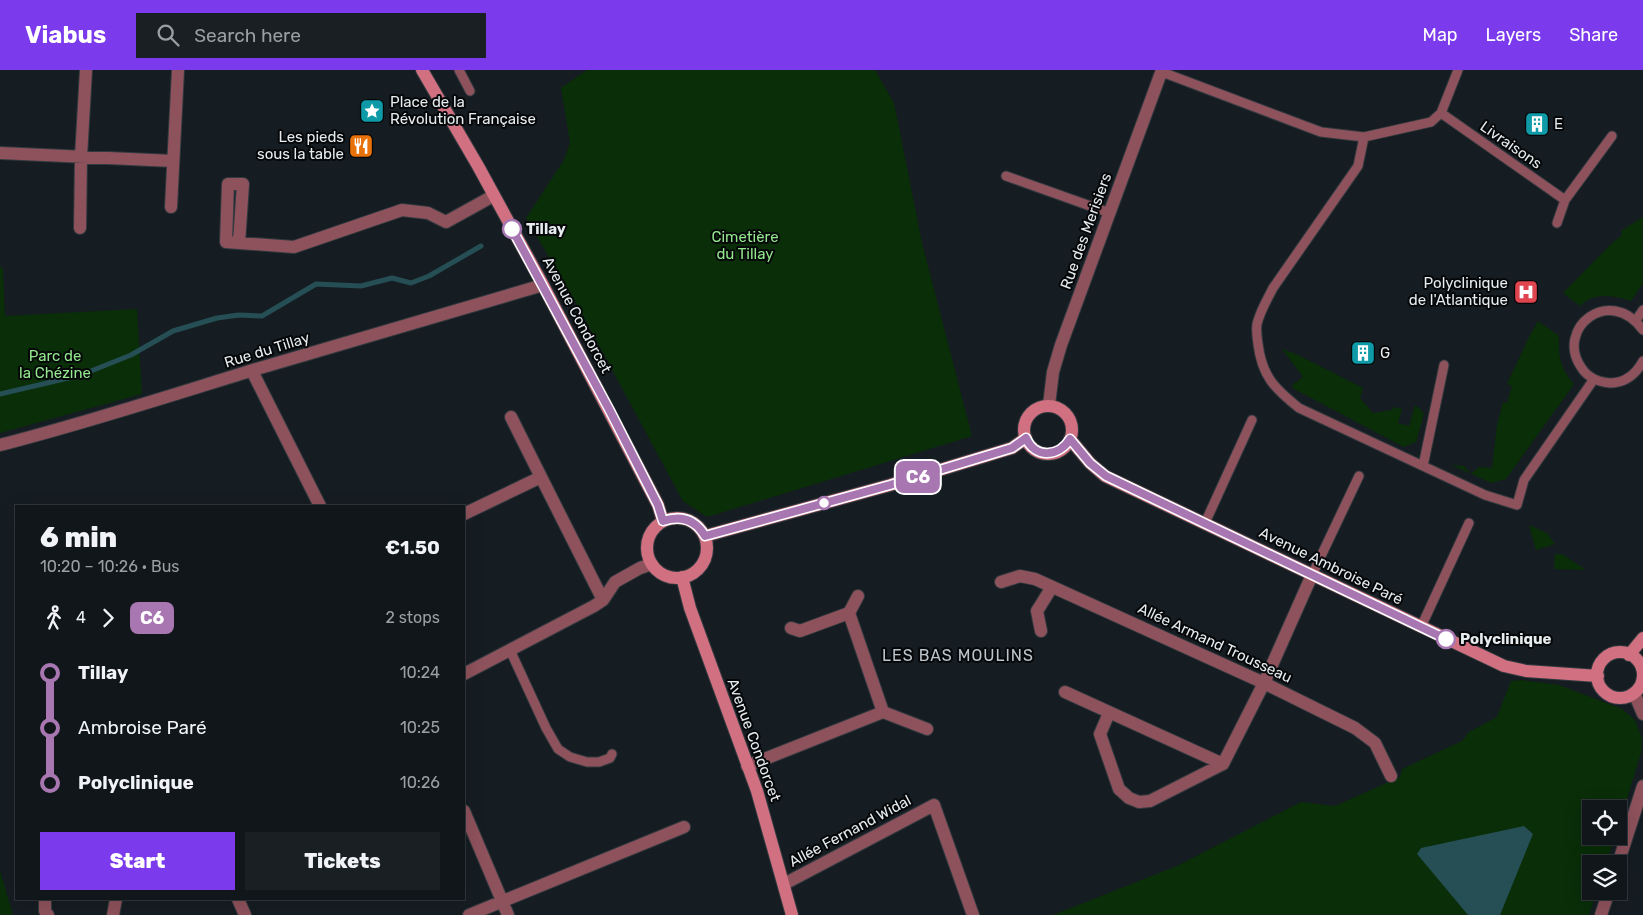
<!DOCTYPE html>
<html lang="en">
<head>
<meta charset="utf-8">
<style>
  :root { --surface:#10161a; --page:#191f23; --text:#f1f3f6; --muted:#9c9fa2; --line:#303539; --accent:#7c3aed }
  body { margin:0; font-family:Rubik,sans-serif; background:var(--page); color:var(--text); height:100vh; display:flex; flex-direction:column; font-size:19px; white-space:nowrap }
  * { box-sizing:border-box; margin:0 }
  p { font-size:16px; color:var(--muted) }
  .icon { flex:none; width:28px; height:28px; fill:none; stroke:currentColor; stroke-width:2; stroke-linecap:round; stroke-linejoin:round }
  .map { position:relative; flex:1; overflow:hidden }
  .sheet { position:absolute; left:15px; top:435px; width:450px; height:395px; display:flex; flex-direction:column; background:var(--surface); border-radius:0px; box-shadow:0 5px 20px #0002,0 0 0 1px var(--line) }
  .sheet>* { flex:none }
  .badge { padding:0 10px; border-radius:8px; font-size:18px; line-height:32px }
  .buttons { position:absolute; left:1582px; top:730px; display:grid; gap:10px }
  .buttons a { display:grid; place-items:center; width:45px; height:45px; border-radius:0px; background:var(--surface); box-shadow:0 5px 20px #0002,0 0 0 1px var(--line); font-size:25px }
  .map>.badge { position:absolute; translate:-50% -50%; box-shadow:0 0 0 2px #fff }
  .legs { display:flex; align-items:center; gap:8px; height:55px; padding:0 25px; font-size:16px }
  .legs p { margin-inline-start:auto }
  .summary { display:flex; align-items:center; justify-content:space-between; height:85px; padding:0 25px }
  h1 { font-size:28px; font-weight:800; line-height:38px }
  .button { display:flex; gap:10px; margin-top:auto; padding:10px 25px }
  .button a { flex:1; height:58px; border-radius:0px; background:var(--accent); color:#fff; font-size:20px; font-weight:800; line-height:58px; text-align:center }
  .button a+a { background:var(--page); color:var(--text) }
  ul { padding:0 25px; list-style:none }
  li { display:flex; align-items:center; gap:18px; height:55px; font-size:19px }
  li i { display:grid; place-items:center; width:8px; height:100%; margin:0 6px; background:currentColor }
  li i::after { content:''; width:12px; height:12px; margin:-6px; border:4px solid; border-radius:50%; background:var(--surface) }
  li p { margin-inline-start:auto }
  li:first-child i { background:linear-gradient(#0000 50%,currentColor 0) }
  li:last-child i { background:linear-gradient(currentColor 50%,#0000 0) }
  header { display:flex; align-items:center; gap:30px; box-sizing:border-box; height:70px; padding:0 25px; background:var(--accent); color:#fff }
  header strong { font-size:24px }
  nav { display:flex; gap:28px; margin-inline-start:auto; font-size:18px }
  .search { width:350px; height:45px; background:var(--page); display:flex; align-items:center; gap:12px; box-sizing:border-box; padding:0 18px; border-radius:0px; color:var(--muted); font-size:19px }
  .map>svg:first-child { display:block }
  .green { fill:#092e08 }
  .water { fill:#254e55 }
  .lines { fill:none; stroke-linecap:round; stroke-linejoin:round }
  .stream { stroke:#254e55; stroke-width:5 }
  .lane-casing { stroke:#333a3f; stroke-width:11 }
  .street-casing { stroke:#333a3f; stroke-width:14 }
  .secondary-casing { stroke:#333a3f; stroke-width:14 }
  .lane { stroke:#8e525c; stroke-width:9 }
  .street { stroke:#8e525c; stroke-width:12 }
  .secondary { stroke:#d07081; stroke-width:12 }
  .line-1-casing { stroke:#fff; stroke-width:11 }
  .line-1 { stroke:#a877b2; stroke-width:8 }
  .stop-1-dot { fill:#fff; stroke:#a877b2; stroke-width:2.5 }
  .labels { text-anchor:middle; stroke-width:4; stroke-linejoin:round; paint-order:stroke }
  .poi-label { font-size:15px; fill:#e6ebee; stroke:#050709; text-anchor:start }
  .street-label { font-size:15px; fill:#e6ebee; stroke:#050709 }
  .stop-label { font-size:15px; font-weight:bold; fill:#e6ebee; stroke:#050709; text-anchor:start }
  .park-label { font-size:15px; fill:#93e88d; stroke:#050709 }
  .neighbourhood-label { font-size:16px; letter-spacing:1px; fill:#bcc5cc; stroke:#050709 }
</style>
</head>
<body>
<header>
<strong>Viabus</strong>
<div class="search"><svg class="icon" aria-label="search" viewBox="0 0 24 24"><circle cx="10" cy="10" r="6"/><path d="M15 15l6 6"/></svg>Search here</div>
<nav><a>Map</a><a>Layers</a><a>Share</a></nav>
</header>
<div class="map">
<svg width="1643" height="845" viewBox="0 0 1643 845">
  <rect width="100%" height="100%" fill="#161d22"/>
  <!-- green -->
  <path class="green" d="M587,0H875L894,33L922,173L972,366L707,447L683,431L575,231L526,148L564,90L570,73L561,18Z
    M1643,147V213L1631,231C1614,225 1594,222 1580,236L1563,223L1610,175L1622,165L1621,161Z
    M0,196L3,199L5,246L137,239L142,324L0,363Z
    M1538,251L1559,266C1558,286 1560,298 1574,314L1506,409L1492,413L1451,395L1464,396L1471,404L1479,397L1492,398L1497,355L1503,332L1507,333L1512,316L1507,314L1529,267Z
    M1282,279L1296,284L1363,318L1360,328L1373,343L1392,340L1393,337L1402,339L1398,353L1409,356L1415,335L1419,338L1424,344L1416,372L1404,377L1294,319L1292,315L1303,307Z
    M1529,455L1547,463L1555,474L1536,480Z
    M1555,484H1562L1586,500L1554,499Z
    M1521,610L1559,615L1622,639L1635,650L1642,669L1641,683L1619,755V739H1591V766H1615L1606,794H1591V821H1597L1589,845H1053L1177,796L1301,732L1335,736L1400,707L1402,699L1462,671L1469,662L1497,647L1511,611Z
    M0,801L13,845H0Z"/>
  <!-- water -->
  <path class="water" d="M1524,756L1533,764L1500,845H1468L1417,784L1421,778Z"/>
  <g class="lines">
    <!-- stream -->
    <path class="stream" d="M0,324L81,305L131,285L173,261L217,248L239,245L262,246L316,214L361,216L392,208L411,213L429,206L481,176"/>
    <defs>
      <path id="lane" d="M459,0L470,21
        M1162,2L1321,62L1364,67L1431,52L1441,43L1458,0
        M1441,43L1565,130
        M1364,67L1358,96L1273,218C1267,230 1260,241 1257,254C1256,260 1257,267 1258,274C1262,306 1274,318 1299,338L1485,425L1517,435L1524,410L1594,309
        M1006,106L1110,143
        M1557,153L1565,130L1612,66
        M1636,250L1643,240
        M1643,260C1609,214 1555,259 1581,297C1587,307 1598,312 1610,313C1626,313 1636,304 1643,291
        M1423,396L1444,295
        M1205,453L1252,350
        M1312,505L1359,406
        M1421,557L1469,453
        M510,580L546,658L558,679L570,687L587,692H599L610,688L612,684"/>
      <path id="street" d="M0,83L173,91
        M171,137L178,0
        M80,158L81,87L86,0
        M239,173L243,114H228L226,172L294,177L402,140L428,143L446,152L493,126
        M252,301L320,436
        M1049,335L1053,302L1061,275L1162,0
        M511,347L541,407
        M0,375C86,353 169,326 253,300C350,271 447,243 543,215
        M464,444L541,407L603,530
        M1001,512L1020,506L1035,509L1264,613L1355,658L1375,673L1391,706
        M849,543L858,526
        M791,558L800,561L849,543L883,642
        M1041,561L1037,541L1052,517
        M464,604L594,536L603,530L615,512L640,498L652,494
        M1065,622L1223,694L1264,613L1312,505
        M1634,623L1643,644
        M1109,643L1100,664L1119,719L1129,728L1139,732L1150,731L1223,694
        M747,696L883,642L927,659
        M464,741L508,845
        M1618,794L1643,716
        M784,814L934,735L973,845
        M45,829V841L48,845
        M238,829L245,845
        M113,845L116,829
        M469,845L684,757
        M1601,845L1609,821"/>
      <path id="secondary" d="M422,0L478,96L543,215L658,435L663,451
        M1024 360a24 24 0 1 1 48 0a24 24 0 1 1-48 0Z
        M1070,369L1090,393L1105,406L1504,596L1526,601L1598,606
        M647 478a30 30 0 1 1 60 0a30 30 0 1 1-60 0Z
        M705,466L890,415L1012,378L1026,368
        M682,507L690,538L757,721L792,845
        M1597 605a23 23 0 1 1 46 0a23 23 0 1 1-46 0Z
        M1629,585L1643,568"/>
    </defs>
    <!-- lane casing -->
    <use href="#lane" class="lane-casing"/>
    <!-- street casing -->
    <use href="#street" class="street-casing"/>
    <!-- secondary casing -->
    <use href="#secondary" class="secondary-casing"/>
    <!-- lane -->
    <use href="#lane" class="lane"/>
    <!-- street -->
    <use href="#street" class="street"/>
    <!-- secondary -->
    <use href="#secondary" class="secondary"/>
  </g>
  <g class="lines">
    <defs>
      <path id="line-1" d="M512,159L610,341L658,435L663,451C681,445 695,449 705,466L890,415L1012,378L1026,368C1035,389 1059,387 1070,369L1090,393L1106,406L1446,569"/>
    </defs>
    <!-- line-1 casing -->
    <use href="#line-1" class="line-1-casing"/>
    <!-- line-1 -->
    <use href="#line-1" class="line-1"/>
  </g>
  <!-- icons -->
  <defs>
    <symbol id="sight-square" viewBox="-11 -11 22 22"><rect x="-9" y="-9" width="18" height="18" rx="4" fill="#0f9aa8" stroke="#050709"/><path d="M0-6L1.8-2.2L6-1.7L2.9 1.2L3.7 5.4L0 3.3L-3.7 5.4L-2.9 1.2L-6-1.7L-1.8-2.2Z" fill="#fff"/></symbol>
    <symbol id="building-square" viewBox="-11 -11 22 22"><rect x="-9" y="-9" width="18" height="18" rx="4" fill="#0f9aa8" stroke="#050709"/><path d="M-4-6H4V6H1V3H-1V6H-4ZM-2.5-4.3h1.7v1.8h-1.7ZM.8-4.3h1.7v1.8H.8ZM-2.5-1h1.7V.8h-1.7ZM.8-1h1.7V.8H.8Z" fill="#fff"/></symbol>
    <symbol id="restaurant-square" viewBox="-11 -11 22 22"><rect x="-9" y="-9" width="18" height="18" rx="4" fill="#e8710a" stroke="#050709"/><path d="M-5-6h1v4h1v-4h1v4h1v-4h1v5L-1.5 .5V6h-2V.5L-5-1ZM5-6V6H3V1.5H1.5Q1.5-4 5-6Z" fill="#fff"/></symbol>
    <symbol id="hospital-square" viewBox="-11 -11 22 22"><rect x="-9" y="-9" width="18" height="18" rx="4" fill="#e0444e" stroke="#050709"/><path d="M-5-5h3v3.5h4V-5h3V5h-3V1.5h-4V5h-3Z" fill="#fff"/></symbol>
  </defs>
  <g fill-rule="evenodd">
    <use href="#sight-square" x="358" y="27" width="28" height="28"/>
    <use href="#building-square" x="1523" y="40" width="28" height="28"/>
    <use href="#restaurant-square" x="347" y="62" width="28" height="28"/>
    <use href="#hospital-square" x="1512" y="208" width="28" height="28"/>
    <use href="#building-square" x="1349" y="269" width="28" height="28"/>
  </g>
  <!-- markers -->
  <g class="stop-1-dot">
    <circle cx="512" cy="159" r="9"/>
    <circle cx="824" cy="433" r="6"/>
    <circle cx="1446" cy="569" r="9"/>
  </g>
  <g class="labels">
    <!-- poi labels -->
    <g class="poi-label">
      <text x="390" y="37">Place de la<tspan x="390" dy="17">Révolution Française</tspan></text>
      <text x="1554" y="59">E</text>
      <text x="344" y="72" text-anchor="end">Les pieds<tspan x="344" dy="17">sous la table</tspan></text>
      <text x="1508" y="218" text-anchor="end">Polyclinique<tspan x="1508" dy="17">de l'Atlantique</tspan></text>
      <text x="1380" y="288">G</text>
    </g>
    <!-- street labels -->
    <g class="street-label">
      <text transform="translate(1511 75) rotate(35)" y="5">Livraisons</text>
      <text transform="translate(1086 161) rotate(-70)" y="5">Rue des Merisiers</text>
      <text transform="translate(577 245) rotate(62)" y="5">Avenue Condorcet</text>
      <text transform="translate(267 280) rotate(-17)" y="5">Rue du Tillay</text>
      <text transform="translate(1331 496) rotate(26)" y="5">Avenue Ambroise Paré</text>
      <text transform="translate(1215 573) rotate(25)" y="5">Allée Armand Trousseau</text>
      <text transform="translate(754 670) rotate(70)" y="5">Avenue Condorcet</text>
      <text transform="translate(850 761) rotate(-28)" y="5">Allée Fernand Widal</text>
    </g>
    <!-- stop labels -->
    <g class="stop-label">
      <text x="526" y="164">Tillay</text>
      <text x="1460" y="574">Polyclinique</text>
    </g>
    <!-- park labels -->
    <g class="park-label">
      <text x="745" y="172">Cimetière<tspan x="745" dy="17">du Tillay</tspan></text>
      <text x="55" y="291">Parc de<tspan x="55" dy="17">la Chézine</tspan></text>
    </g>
    <!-- neighbourhood labels -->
    <g class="neighbourhood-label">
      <text x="958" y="591">LES BAS MOULINS</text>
    </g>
  </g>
</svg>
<div class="buttons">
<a><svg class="icon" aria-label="locate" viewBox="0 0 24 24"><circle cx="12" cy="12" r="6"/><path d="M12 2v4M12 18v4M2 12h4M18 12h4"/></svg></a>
<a><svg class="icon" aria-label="layers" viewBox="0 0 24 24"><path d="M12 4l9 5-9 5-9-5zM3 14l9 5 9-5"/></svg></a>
</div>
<b class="badge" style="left:918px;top:407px;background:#a877b2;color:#fff">C6</b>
<section class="sheet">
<div class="summary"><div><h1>6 min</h1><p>10:20 – 10:26 · Bus</p></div><b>€1.50</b></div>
<div class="legs"><svg class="icon" aria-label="walk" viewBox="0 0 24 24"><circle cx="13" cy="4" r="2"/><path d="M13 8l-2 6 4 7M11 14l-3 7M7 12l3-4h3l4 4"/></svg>4<svg class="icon" aria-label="forward" viewBox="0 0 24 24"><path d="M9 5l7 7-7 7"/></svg><b class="badge" style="background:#a877b2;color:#fff">C6</b><p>2 stops</p></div>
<ul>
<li><i style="color:#a877b2"></i><b>Tillay</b><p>10:24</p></li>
<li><i style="color:#a877b2"></i><span>Ambroise Paré</span><p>10:25</p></li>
<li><i style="color:#a877b2"></i><b>Polyclinique</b><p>10:26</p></li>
</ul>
<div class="button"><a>Start</a><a>Tickets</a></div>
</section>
</div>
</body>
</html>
